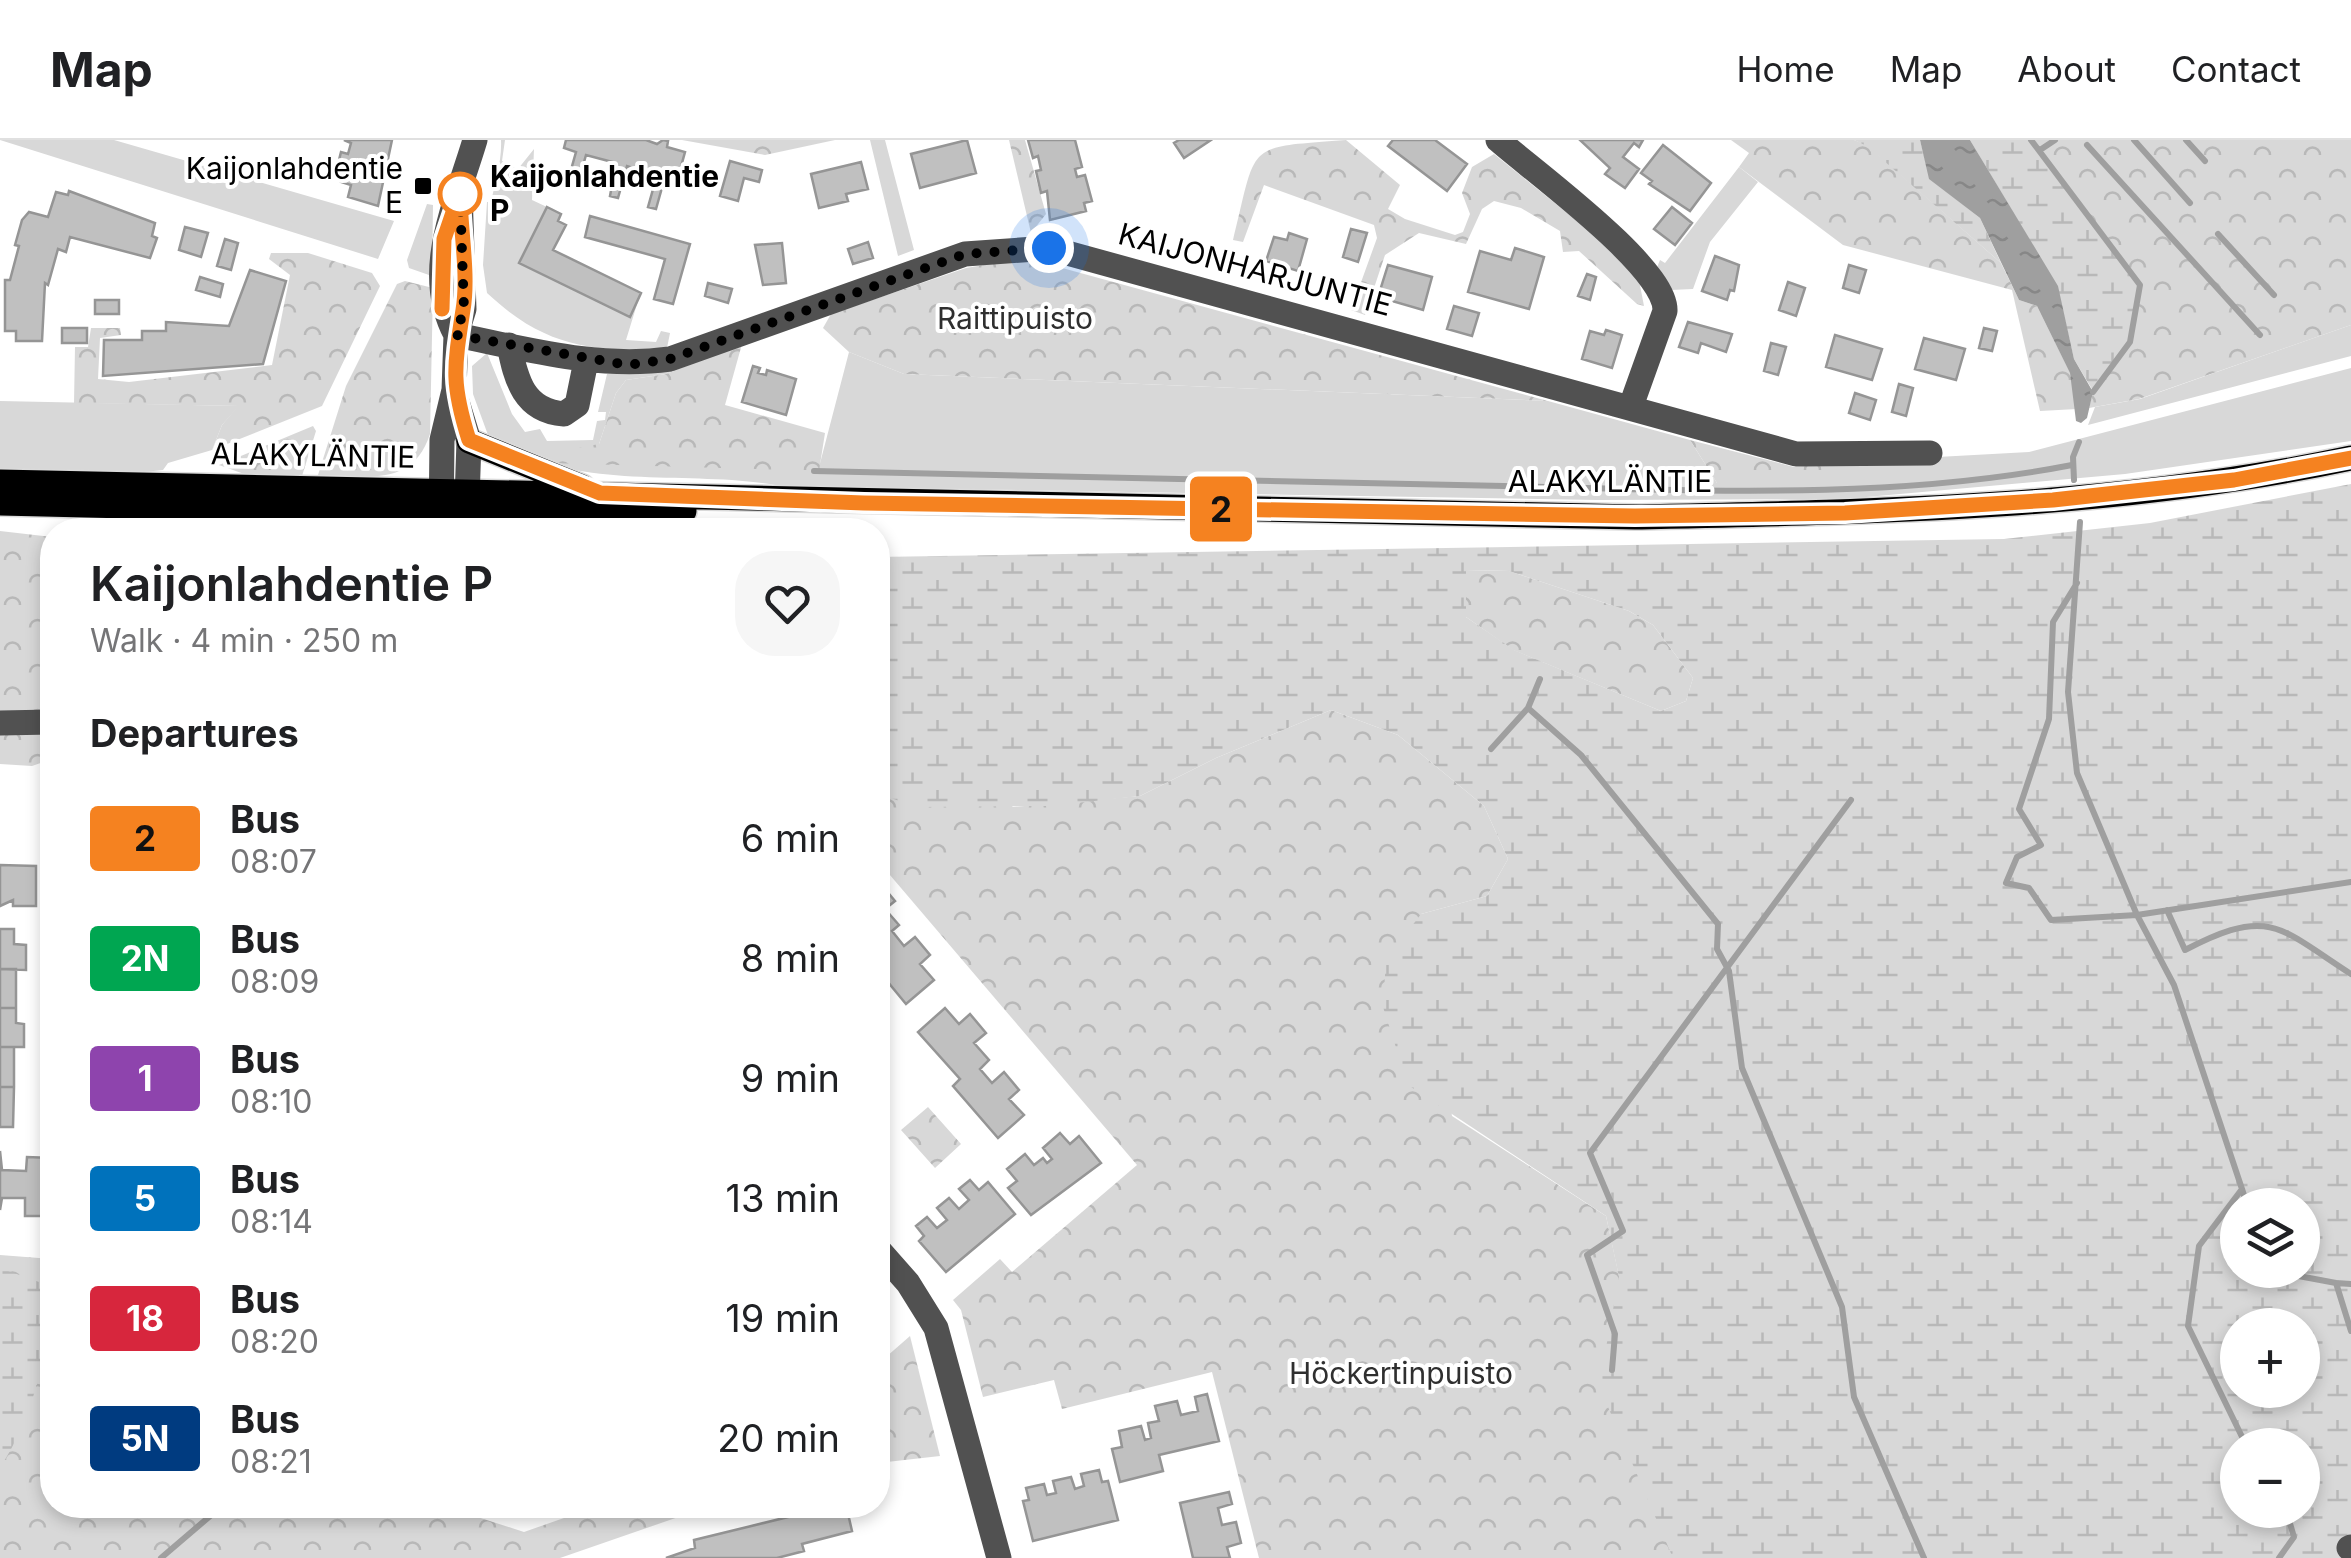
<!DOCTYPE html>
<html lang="en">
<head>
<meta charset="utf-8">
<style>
  :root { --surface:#fff; --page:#f6f6f6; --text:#202124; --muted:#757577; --line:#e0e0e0 }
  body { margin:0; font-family:Inter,sans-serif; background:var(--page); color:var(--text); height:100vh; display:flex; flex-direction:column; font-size:38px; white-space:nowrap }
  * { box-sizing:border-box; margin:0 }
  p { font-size:32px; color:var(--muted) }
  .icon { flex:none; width:55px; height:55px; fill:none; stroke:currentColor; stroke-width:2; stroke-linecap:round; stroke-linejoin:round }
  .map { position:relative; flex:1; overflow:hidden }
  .panel { position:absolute; left:40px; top:378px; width:850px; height:1000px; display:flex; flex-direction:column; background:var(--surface); border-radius:40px; box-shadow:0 5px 15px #0003 }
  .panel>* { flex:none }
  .badge { padding:0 20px; border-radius:8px; font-size:35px; line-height:65px }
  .tools { position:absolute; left:2220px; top:1048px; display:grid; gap:20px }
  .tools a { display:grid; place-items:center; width:100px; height:100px; border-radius:50%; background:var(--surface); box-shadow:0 5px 15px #0003; font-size:50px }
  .you { position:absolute; width:50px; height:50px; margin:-25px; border:8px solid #fff; border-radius:50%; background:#1a73e8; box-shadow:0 0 0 15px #1a73e833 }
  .map>.badge { position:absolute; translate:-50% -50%; box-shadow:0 0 0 5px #fff }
  h2 { padding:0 50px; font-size:38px; line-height:90px }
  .round { display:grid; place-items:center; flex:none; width:105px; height:105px; border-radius:40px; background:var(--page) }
  .summary { display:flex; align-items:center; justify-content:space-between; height:170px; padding:0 50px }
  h1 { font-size:48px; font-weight:600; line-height:75px }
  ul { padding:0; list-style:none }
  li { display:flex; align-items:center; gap:30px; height:120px; padding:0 50px }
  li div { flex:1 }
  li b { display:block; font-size:38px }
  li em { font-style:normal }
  li .badge { min-width:110px; font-weight:700; text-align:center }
  header { display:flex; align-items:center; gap:60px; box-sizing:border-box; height:140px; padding:0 50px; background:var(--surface); border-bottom:2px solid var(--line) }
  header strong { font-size:48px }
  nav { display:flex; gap:55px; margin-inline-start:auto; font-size:35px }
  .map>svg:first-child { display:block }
  .grass { fill:#d8d8d8 }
  .forest { fill:url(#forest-crowns) }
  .wetland { fill:url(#wetland-marsh); fill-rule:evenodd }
  .water { fill:url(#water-ripples) }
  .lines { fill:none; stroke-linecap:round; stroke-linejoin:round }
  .stream { stroke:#9f9f9f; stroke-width:6 }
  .building { fill:#c0c0c0; stroke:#959595; stroke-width:2.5 }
  .major-casing { stroke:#dbdbdb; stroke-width:28 }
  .minor { stroke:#515151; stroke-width:25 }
  .major { stroke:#000; stroke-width:25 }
  .line-casing { stroke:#fff; stroke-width:22 }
  .line { stroke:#f58220; stroke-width:15 }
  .walk { stroke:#000; stroke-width:10; stroke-dasharray:0 18 }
  .poi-dot { fill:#000; stroke:#fff; stroke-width:4 }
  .stop-dot { fill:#fff; stroke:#f58220; stroke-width:5 }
  .labels { text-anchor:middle; stroke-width:8; stroke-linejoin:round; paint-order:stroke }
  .poi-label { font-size:30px; fill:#000; stroke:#fff; text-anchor:end }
  .stop-label { font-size:30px; font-weight:bold; fill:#000; stroke:#fff; text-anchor:start }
  .street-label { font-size:30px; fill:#000; stroke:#fff }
  .park-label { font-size:30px; fill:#2f2f2f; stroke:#fff }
</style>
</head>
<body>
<header>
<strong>Map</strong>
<nav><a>Home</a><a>Map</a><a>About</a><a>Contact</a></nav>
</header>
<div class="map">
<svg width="2351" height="1418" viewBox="0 0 2351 1418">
  <defs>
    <pattern id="forest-crowns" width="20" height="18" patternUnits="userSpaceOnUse" patternTransform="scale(2.5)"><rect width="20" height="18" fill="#d8d8d8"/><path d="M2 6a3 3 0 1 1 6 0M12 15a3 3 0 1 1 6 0" fill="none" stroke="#b8b8b8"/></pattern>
    <pattern id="wetland-marsh" width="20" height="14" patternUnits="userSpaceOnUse" patternTransform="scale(2.5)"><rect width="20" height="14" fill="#d8d8d8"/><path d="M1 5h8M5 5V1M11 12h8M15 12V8" fill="none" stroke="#b8b8b8"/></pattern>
    <pattern id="water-ripples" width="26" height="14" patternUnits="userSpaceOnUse" patternTransform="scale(2.5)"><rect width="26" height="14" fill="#9f9f9f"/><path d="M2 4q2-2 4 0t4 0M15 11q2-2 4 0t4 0" fill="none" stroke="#878787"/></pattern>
  </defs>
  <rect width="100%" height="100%" fill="#fff"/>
  <!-- grass -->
  <path class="grass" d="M0,0H114L394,81L378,119Z
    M501,0H505L502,21L518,29L534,9L532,60L547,67L519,123L630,177L638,161L626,200L656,202L661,191L670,193L666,213C588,209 546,208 487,153L483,125L487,62H491C495,43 502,21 501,0Z
    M870,0H885L914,110L898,116Z
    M1739,27L1758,42L1710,102L1693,149L1671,150L1656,130L1660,120L1665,123Z
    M427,64L433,65L432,132L429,135L409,128L407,120Z
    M2351,185V216L2088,285L2095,267L2140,259Z
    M742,204L666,234L626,240L616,253L599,304L818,331L849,212L904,234L1548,261L1690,300L1717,343L1846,322L2029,312L2351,228V301L2125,334L1844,359L1597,360L781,346C686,328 571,355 488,295L473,254L472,226L487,213L512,274L525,292L540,289L547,301L593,300L597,281L605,280L606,272H598L607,234L665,228Z
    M0,261L239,266L222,285L212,310L168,323L163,330L125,334L0,332Z"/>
  <!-- forest -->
  <path class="forest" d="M682,0H835L765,15Z
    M1009,0H1025L1046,74L1031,93Z
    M1346,0L1400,45L1388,69L1405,79L1455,95L1463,92L1470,74L1462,53L1472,27L1494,14L1612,109L1639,140L1644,166L1637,164L1579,111L1563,112L1560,91L1521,68L1494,61L1482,69L1466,104L1419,93L1385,115L1365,175L1351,170L1377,98L1374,85L1264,45L1243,102L1233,100C1258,1 1243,8 1346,0Z
    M1731,0H1854L1867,5L2001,123L2019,160L2037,166L2070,232L2077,269L2040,271L2012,150L1843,105L1739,27L1749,13Z
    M2031,0H2351V185L2139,259L2089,268L2093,252L2130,202Z
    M271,113H308L372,133L380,146L322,266L212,310L222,285L238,266L74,263L75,207H88L91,188H120L121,195L100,198L98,239L129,242L272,225L290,135L269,119Z
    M1013,120L1044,123L1548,261L904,234L849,212L823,188L831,174L966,128Z
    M405,141L433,148L430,294C412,349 366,335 318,335L346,246L397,144Z
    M742,204L725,265L825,293L819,331L549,323L548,314L599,304L616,253L626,240L666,234Z
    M313,286L316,291L302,336L247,335L219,325Z
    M1690,300L1794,327L1846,322L1848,332L1842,343H1717Z
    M0,391L52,397V619L32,626L0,624Z
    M1466,430L1509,431L1629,471L1653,485L1693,538L1686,561L1661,571L1513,510L1466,477Z
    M878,552L1013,667L1140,656L1216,618L1331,570L1398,595L1484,666L1508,719L1487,756L1421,774L1452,976L1606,1076L1619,1136L1876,1418H1259L1212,1232L1062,1269L1054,1240L983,1257L961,1170L953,1160L1000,1119L1012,1132L1137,1025L878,721Z
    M928,967L961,1004L935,1028L901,990Z
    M0,1115L52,1119V1365H440L524,1392L601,1365H713L560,1418H0Z
    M910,1196L940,1316L878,1323V1224Z"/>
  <!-- wetland -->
  <path class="wetland" d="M1854,0H1920L1930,39L1980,78L2001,123L1867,6Z
    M1970,0H2031L2140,145L2130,202L2093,251L2074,219L2057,146Z
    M2351,344V1418H1673L1599,1246L1619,1137L1606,1076L1408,945L1383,867L1386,820L1421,774L1487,756L1508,719L1484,666L1398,595L1331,570L1216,618L1140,656L1049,666L915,667L878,653V417L2004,399L2150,383ZM1466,430L1509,431L1629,471L1653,485L1693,538L1686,561L1661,571L1514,510L1466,477ZM2238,1065H2302V1130H2238ZM2238,1185H2302V1250H2238ZM2238,1305H2302V1370H2238Z
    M0,1128L39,1142C43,1153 50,1168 50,1179C50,1216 22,1299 0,1327Z"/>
  <!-- water -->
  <path class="water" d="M1920,0H1970L2058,146L2074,219L2093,252L2087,278L2081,283L2076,281L2070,233L2037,166L2019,160L1980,78L1929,39Z"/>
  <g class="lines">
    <!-- stream -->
    <path class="stream" d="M2031,0L2140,145L2130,202L2093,252
      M2134,0L2190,63
      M2186,0L2205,21
      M2087,5L2260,195
      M2040,10L2055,0
      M2218,94L2274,155
      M814,331C1044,336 1274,341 1504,346C1692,350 1887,361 2072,325
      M2074,340L2073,317L2079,302
      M2080,382L2068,552L2077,633L2137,775L2174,845L2242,1049L2199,1106L2188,1186L2246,1305
      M2077,443L2053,482L2049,579L2019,669L2041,705L2017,717L2006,743L2029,748L2051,780L2137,775L2351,742
      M1528,568L1581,615L1718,784L1717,809L1729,831L1742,928L1842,1167L1854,1257L1924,1418
      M1491,609L1528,568L1540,539
      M2167,770L2185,810C2270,766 2278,787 2351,834
      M2242,1049L2247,1065
      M2267,1130L2336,1143L2351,1191
      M2336,1143L2351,1144
      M1612,1230L1615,1194L1587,1115L1623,1091L1590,1013L1851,660
      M161,1418L223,1365
      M2279,1418L2294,1397L2286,1370"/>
  </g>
  <!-- building -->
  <path class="building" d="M392,0L378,66L348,57L351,45L341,42L344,30L337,28L341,12L348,14L351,3L344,0Z
    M566,0H646L657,4L663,0L668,1L667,7L685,12L677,41L665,37L656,69L648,67L657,35L646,32L627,26L618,58L610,56L616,23L586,15L577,47L567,44L576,12L564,8Z
    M967,0L976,33L920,48L911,14Z
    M1028,0H1075L1082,27L1075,29L1077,37L1085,35L1092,61L1084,63L1086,71L1050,80L1047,51L1041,53L1036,31L1041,30L1038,16L1033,18Z
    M1179,0H1211L1184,18L1174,3Z
    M1393,0H1435L1467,24L1447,51L1388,6Z
    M1580,0H1643L1639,7L1634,3L1623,17L1639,29L1625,48L1605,34L1610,28Z
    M1663,5L1711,43L1690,71L1649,44L1652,41L1641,33Z
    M730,21L762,30L759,42L744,38L738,61L720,56Z
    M861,22L868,49L846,54L848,61L819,68L811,34Z
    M69,51L155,83L152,96L157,98L150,118L70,97L66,112L58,109L48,145L45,143L42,201H16V191H5V140H10L19,106L15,105L22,80L29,72L48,77L56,52L68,55Z
    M547,67L561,74L558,81L566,85L553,110L641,153L630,177L519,123Z
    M1672,67L1692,83L1675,105L1654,89Z
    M590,76L690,104L673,164L654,159L665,119L585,97Z
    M185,87L208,93L201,117L179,110Z
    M1351,89L1367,93L1358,122L1343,117Z
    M1289,93L1307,99L1298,131L1266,121L1274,97L1287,100Z
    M225,99L238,103L231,130L217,126Z
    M868,102L873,118L853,124L848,109Z
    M782,103L786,143L763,145L755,105Z
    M1515,108L1544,117L1529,169L1468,152L1480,111L1511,120Z
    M1715,116L1739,125L1734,151L1730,150L1727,160L1702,151Z
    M1388,125L1432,137L1423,170L1378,157Z
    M1849,125L1866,130L1859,153L1843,148Z
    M250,130L286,141L263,224L103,236L104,200H142V191H166V182L229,186Z
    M1587,134L1596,137L1590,160L1578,156Z
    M200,137L223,144L220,157L196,150Z
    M1788,142L1805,148L1796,176L1779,170Z
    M708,143L732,149L728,163L705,156Z
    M95,160H119V174H95Z
    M1454,166L1479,173L1472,196L1447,189Z
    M1688,182L1732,194L1726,212L1701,203L1698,213L1679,207Z
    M62,188H87V203H62Z
    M1984,188L1997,191L1992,211L1979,208Z
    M1606,190L1622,195L1612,228L1582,219L1590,191L1604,195Z
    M1835,195L1882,209L1872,240L1826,227Z
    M1924,198L1965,209L1956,240L1915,229Z
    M1771,203L1786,207L1778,235L1764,231Z
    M753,226L760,228L758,233L766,235L767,230L796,239L786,275L742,262Z
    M1899,244L1913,248L1906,276L1892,272Z
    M1855,253L1876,260L1870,280L1849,273Z
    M0,725L36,726V766H13V760L0,766Z
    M880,743L895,761L885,769L899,785L892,791L904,806L915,797L930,815L920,824L934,840L906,864L878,830Z
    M0,789H14V804L26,805V830L0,829Z
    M0,829H16V868H0Z
    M0,868H16V883L24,884V907H0Z
    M945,868L959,884L970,874L986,893L974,903L989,920L980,929L992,943L1004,932L1019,950L1009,959L1024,975L998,998L953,946L960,939L918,892Z
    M0,907H14V947H0Z
    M0,947H14L13,987H0Z
    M1060,993L1070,1004L1079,996L1101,1023L1031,1075L1008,1048L1017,1041L1007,1029L1025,1014L1034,1025L1043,1018L1047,1023L1052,1019L1043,1008Z
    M0,1011L2,1030L26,1031L27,1017L52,1018V1076H25V1058H2L0,1070Z
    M970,1040L979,1050L988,1042L1015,1074L946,1132L919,1101L924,1096L916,1086L927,1077L937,1088L947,1080L937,1068L949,1058L959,1069L969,1060L959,1049Z
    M1207,1254L1219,1301L1159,1315L1163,1331L1120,1342L1112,1309L1122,1307L1119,1291L1141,1286L1145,1300L1151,1298L1148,1283L1159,1281L1155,1266L1177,1261L1181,1275L1198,1271L1195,1257Z
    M1099,1330L1102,1342L1108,1341L1118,1380L1033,1401L1023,1361L1029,1360L1026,1348L1044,1344L1047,1355L1056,1353L1053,1341L1071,1337L1075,1349L1084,1346L1081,1334Z
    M1229,1352L1232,1364L1218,1368L1222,1385L1236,1382L1241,1403L1227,1407L1230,1418H1193L1180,1363Z
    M816,1365H846L852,1391L802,1404L804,1411L777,1418H666L695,1408L694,1400L788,1377L787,1372Z"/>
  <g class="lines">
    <defs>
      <path id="major" d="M469,301L582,347
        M0,342L1635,377C1874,372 2116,368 2351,318
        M0,363L467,374L684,371"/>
    </defs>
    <!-- major casing -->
    <use href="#major" class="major-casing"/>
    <!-- minor -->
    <path class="minor" d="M1498,0C1533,31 1667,128 1665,171L1631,266
      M456,195C527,209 597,229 670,219L965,114L1049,108L1796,314L1930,313
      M456,195C422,132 456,64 475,0
      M509,205C516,240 524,271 564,274L577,265L586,221
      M454,252L469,301L466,390
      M441,390L442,300L454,250L456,195L464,169L460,52
      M0,583L52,582
      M878,1109L908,1143L936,1188L999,1418
      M2349,1408L2351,1407"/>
    <!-- major -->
    <use href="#major" class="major"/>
  </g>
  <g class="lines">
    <defs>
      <path id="line" d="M442,169L444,99L460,52C460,90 469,134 463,170C454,228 451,243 469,300L600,353L864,363L1635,376L1845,373L2053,360L2234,340L2351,318"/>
    </defs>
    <!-- line casing -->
    <use href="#line" class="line-casing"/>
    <!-- line -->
    <use href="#line" class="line"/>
    <!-- walk -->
    <path class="walk" d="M460,54L464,169L456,195L628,225L670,219L965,114L1049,108"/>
  </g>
  <!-- markers -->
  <rect class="poi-dot" x="413" y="36" width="20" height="20" rx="5"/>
  <circle class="stop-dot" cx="460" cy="54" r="20"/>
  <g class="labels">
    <!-- poi labels -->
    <g class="poi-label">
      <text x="403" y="39">Kaijonlahdentie<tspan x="403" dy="34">E</tspan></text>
    </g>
    <!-- stop labels -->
    <g class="stop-label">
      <text x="490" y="47">Kaijonlahdentie<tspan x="490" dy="34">P</tspan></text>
    </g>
    <!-- street labels -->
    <g class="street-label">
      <text transform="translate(1255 130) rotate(15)" y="10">KAIJONHARJUNTIE</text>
      <text transform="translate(313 316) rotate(1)" y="10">ALAKYLÄNTIE</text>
      <text x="1610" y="352">ALAKYLÄNTIE</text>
    </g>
    <!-- park labels -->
    <g class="park-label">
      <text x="1015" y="189">Raittipuisto</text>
      <text x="1401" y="1244">Höckertinpuisto</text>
    </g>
  </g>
</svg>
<div class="tools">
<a><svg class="icon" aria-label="layers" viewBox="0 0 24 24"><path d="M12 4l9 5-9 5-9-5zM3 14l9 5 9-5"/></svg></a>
<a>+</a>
<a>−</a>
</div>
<div class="you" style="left:1049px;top:108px"></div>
<b class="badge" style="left:1221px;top:369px;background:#f58220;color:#111">2</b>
<section class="panel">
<div class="summary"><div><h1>Kaijonlahdentie P</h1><p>Walk · 4 min · 250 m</p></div><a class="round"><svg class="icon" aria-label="heart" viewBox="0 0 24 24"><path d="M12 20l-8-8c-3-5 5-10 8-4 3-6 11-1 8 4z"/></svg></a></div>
<h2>Departures</h2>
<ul>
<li><span class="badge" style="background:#f58220;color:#111">2</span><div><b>Bus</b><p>08:07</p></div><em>6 min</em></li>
<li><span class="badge" style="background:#00a651;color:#fff">2N</span><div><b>Bus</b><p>08:09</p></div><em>8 min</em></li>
<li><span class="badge" style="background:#8e44ad;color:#fff">1</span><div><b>Bus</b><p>08:10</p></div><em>9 min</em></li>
<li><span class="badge" style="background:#0072bc;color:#fff">5</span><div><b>Bus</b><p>08:14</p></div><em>13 min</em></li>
<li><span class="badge" style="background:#d7263d;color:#fff">18</span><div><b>Bus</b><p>08:20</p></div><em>19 min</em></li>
<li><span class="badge" style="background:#003b80;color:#fff">5N</span><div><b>Bus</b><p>08:21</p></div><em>20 min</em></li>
</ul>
</section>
</div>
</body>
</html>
